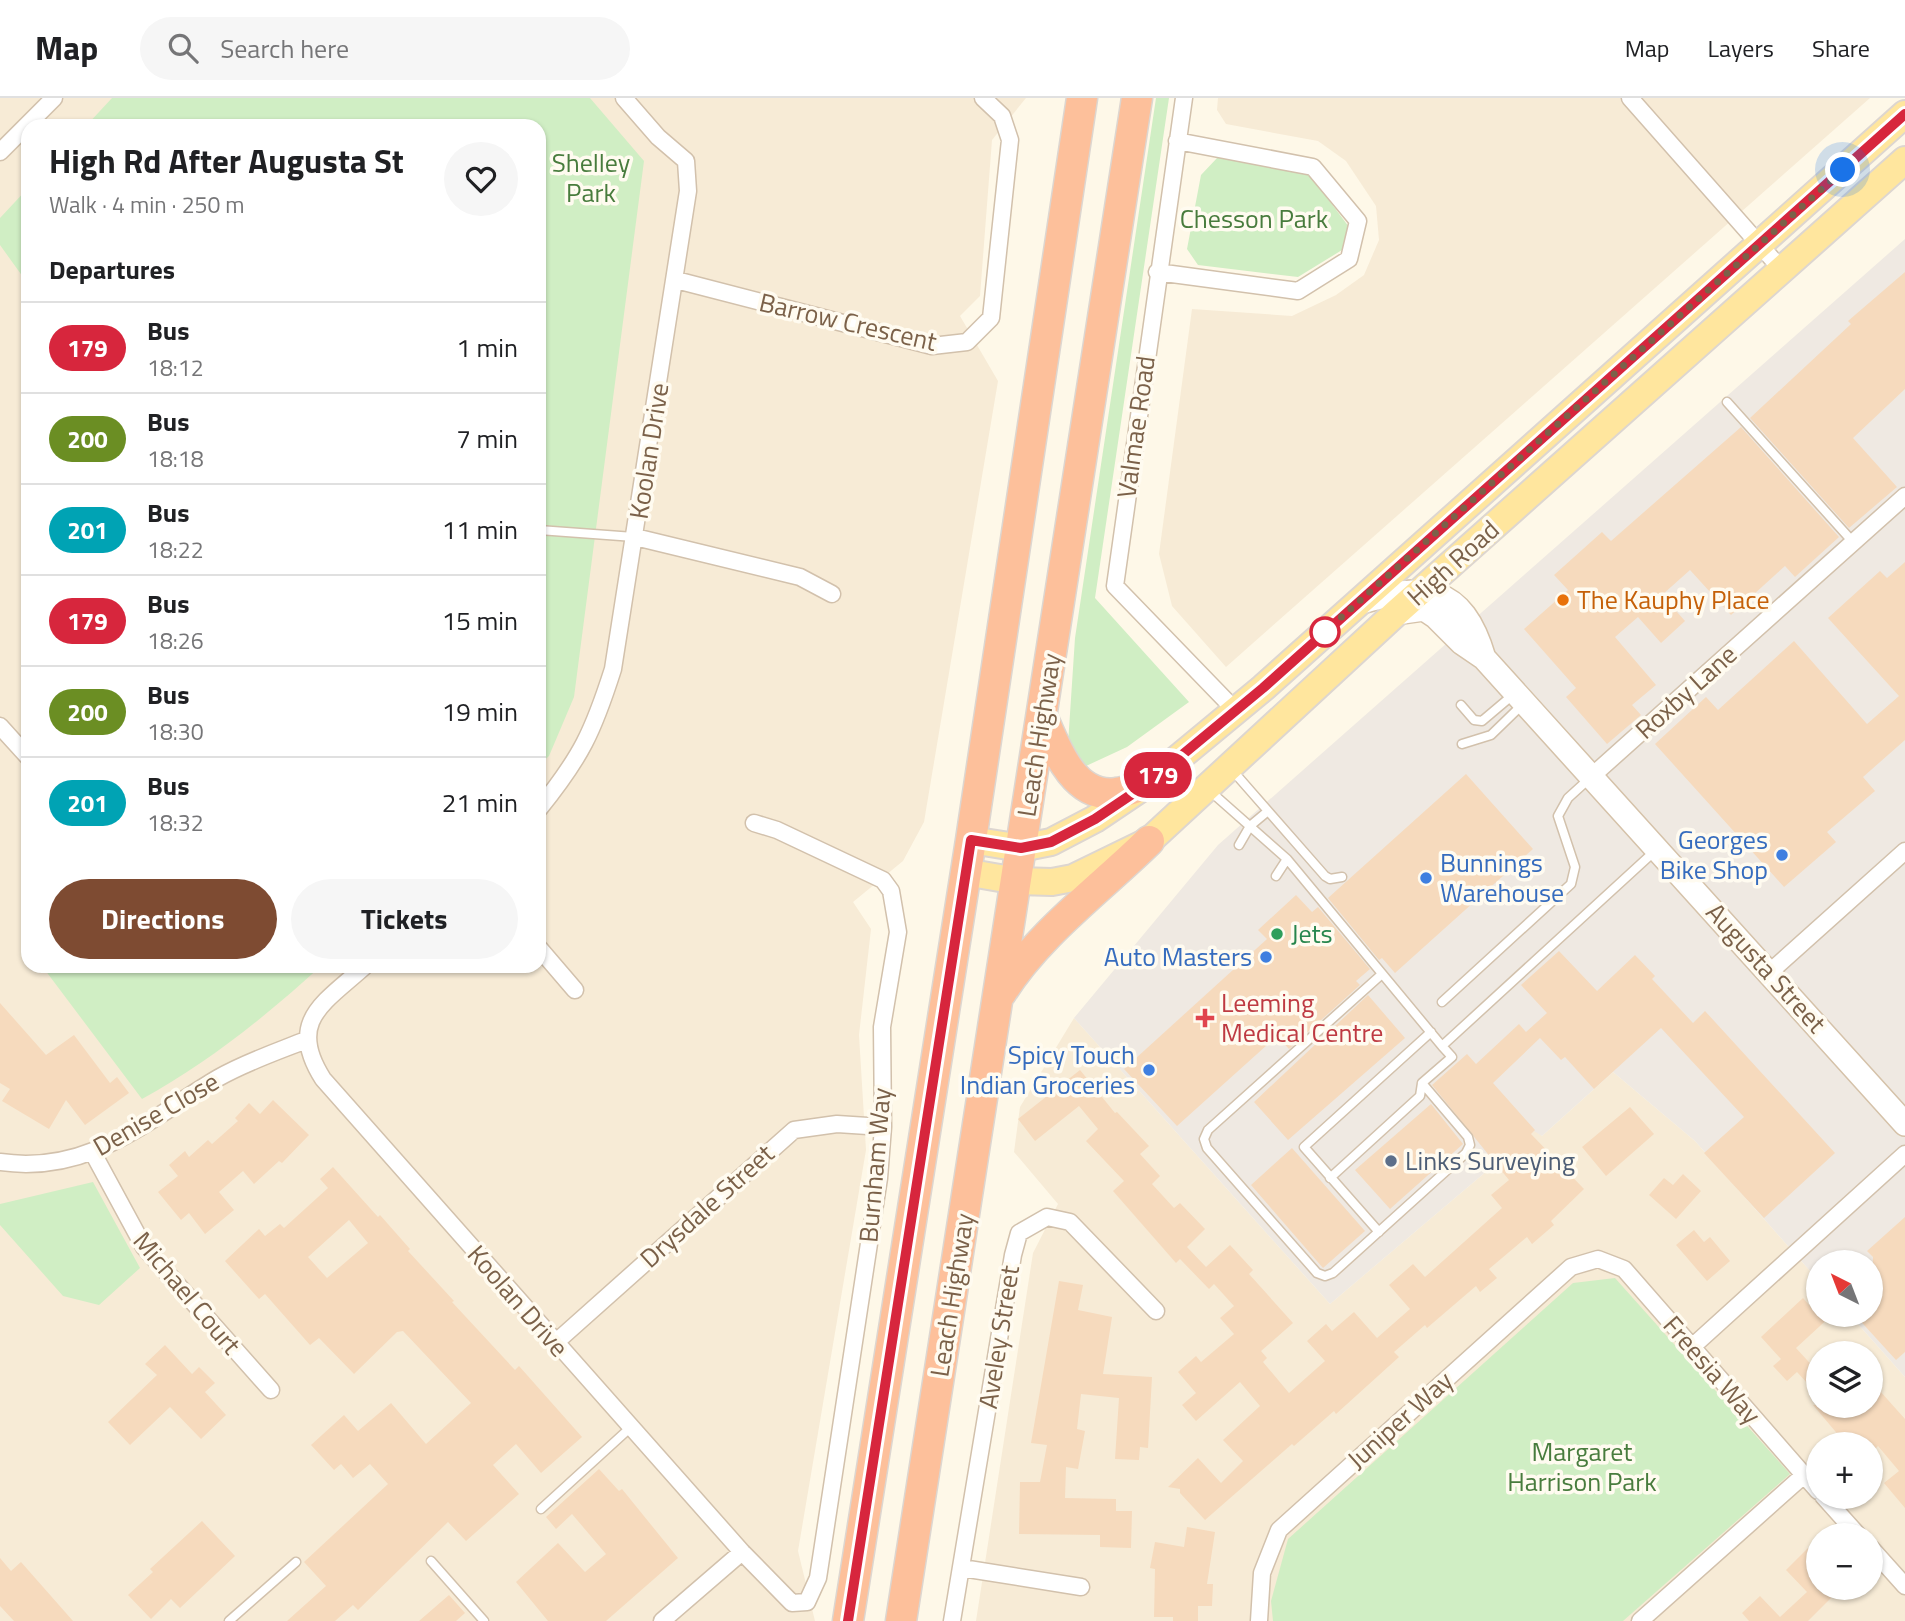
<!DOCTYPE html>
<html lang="en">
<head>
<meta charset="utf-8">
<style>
  :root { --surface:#fff; --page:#f6f6f6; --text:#202124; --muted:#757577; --line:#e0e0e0; --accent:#7e4b32 }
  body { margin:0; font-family:"Titillium Web",sans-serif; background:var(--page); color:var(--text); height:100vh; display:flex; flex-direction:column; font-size:26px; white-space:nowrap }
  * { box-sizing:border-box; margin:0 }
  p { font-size:23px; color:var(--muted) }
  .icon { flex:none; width:38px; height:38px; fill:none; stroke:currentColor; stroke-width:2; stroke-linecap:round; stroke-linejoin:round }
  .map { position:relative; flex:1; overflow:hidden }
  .drawer { position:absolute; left:21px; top:21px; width:525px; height:854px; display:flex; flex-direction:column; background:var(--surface); border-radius:21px; box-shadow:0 2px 5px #0004 }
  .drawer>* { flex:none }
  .badge { padding:0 14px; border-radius:23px; font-size:24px; line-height:46px }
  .needle { width:46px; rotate:318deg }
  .buttons { position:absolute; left:1806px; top:1152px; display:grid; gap:14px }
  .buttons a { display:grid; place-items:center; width:77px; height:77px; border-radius:50%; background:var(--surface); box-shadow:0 2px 5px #0004; font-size:35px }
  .you { position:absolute; width:35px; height:35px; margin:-18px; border:5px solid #fff; border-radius:50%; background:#1a73e8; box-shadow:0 0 0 10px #1a73e833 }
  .map>.badge { position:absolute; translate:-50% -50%; box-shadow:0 0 0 4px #fff }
  h2 { padding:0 28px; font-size:26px; line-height:63px }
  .round { display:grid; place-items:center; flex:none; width:74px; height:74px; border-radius:37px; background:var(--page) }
  .summary { display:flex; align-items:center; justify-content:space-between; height:119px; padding:0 28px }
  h1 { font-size:33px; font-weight:700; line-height:52px }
  .cta { display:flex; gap:14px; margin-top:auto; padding:14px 28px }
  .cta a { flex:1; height:80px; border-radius:42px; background:var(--accent); color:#fff; font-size:28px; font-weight:700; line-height:80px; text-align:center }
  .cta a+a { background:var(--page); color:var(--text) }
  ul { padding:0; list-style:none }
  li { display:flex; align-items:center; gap:21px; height:91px; padding:0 28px; border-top:2px solid var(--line) }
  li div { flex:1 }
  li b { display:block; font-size:26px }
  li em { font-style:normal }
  li .badge { min-width:77px; font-weight:700; text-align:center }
  header { display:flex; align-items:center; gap:42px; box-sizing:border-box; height:98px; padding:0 35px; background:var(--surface); border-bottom:2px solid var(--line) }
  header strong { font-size:33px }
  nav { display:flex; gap:38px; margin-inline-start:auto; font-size:24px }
  .search { width:490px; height:63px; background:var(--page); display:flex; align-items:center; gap:18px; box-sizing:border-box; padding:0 24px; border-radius:38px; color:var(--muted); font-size:26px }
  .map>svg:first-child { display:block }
  .residential { fill:#f7ebd6; fill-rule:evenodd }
  .industrial { fill:#efe9e2 }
  .green { fill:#d0eec4 }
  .building { fill:#f6dabd; fill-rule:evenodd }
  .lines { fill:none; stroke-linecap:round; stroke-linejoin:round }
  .lane-casing { stroke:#d2c1ac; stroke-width:11 }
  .street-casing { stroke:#d2c1ac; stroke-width:19 }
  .secondary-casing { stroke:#d5c2a9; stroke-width:26 }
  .primary-casing { stroke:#ddd6d0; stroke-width:30 }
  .highway-casing { stroke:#ddd6d0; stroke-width:33 }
  .lane { stroke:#fff; stroke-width:8 }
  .street { stroke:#fff; stroke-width:16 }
  .secondary { stroke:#fff; stroke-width:23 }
  .primary { stroke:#ffe69e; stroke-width:26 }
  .highway { stroke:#fdc09b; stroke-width:30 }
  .line-casing { stroke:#fff; stroke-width:16 }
  .line { stroke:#d7263d; stroke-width:10 }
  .walk { stroke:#7b6149; stroke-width:7; stroke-dasharray:0 12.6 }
  .food-dot { fill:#e8710a; stroke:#fffbf0; stroke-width:2.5 }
  .stop-dot { fill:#fff; stroke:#d7263d; stroke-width:3.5 }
  .shop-dot { fill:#3f7fe0; stroke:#fffbf0; stroke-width:2.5 }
  .leisure-dot { fill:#2e9e5b; stroke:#fffbf0; stroke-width:2.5 }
  .health-dot { fill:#e0444e; stroke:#fffbf0; stroke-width:2.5 }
  .service-dot { fill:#5c6f8a; stroke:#fffbf0; stroke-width:2.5 }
  .labels { text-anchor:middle; stroke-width:7; stroke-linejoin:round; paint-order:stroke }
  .park-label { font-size:26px; fill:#487c3d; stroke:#fffbf0 }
  .street-label { font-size:26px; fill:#7b6149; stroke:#fffbf0 }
  .food-label { font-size:26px; fill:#c56008; stroke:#fffbf0; text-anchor:start }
  .shop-label { font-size:26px; fill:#366cbe; stroke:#fffbf0; text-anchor:end }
  .leisure-label { font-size:26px; fill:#27864d; stroke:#fffbf0; text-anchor:start }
  .health-label { font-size:26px; fill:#be3a42; stroke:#fffbf0; text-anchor:start }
  .service-label { font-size:26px; fill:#4e5e75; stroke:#fffbf0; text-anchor:start }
</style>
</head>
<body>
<header>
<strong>Map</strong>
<div class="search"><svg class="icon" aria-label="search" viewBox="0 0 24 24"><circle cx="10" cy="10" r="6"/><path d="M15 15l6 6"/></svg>Search here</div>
<nav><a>Map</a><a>Layers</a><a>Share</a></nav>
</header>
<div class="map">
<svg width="1905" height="1523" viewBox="0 0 1905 1523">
  <rect width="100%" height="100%" fill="#fef8e8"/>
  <!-- residential -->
  <path class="residential" d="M0,0H1026L992,42L980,198L960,218L998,283L924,724L903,763L853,804L871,831L859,937L866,1052L798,1453L815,1523H0ZM28,28H539V868H28Z
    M1218,0H1870L1226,569L1172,508L1159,456L1192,211L1292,218L1336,197L1364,177L1379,142L1376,108L1346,63L1318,43L1226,26L1217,12Z
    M1074,920L1330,1206L1535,1032L1542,1038L1613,974L1695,1043L1818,1182V1216H1849L1905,1279V1523H976L1033,1155L1058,1106L1014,1054L1020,1009ZM1818,1255H1871V1307H1818ZM1818,1346H1871V1398H1818ZM1818,1437H1871V1489H1818Z"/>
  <!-- industrial -->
  <path class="industrial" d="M1905,141V1279L1849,1216H1871V1164H1818V1182L1695,1043L1613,974L1542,1038L1534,1033L1330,1206L1074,920L1218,747Z"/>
  <!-- green -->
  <path class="green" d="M112,0H590L644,63L574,599L549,658L539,667V28H86Z
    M1156,0H1169L1095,500L1189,604L1127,649L1086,668L1068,646L1075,540Z
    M1218,59L1310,77L1349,129L1342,152L1298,179L1198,167L1187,151L1201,77Z
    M28,90V186L0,147V120Z
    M42,868H321C266,918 208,965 142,1001Z
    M93,1084L140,1170L99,1207L63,1198L0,1127V1106Z
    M1615,1180L1790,1376L1623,1523H1273L1271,1503L1288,1441L1573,1185Z"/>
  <!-- building -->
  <path class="building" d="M1905,174V291L1853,340L1897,389L1849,430L1750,320L1851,226L1848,223Z
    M1741,329L1839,439L1795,479L1785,468L1731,517L1690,472L1662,497L1685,523L1661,545L1638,519L1615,539L1656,587L1632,607L1641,617L1607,646L1566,599L1576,590L1524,531L1568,492L1554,477L1602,434L1611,443Z
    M1905,464V642L1863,679L1875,693L1827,734L1836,744L1784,789L1655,646L1706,599L1718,612L1794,543L1867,626L1899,598L1828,520L1880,473L1887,480Z
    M1466,676L1533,751L1395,875L1382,860L1379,862L1328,800Z
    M1296,797L1312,814L1318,809L1370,871L1356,883L1360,887L1289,951L1277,938L1177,1028L1124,971L1267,841L1258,832Z
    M1559,853L1597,893L1635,857L1655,878L1652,881L1693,925L1705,913L1835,1055L1764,1120L1704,1055L1744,1019L1661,930L1594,991L1565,959L1561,962L1540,940L1493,985L1535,1032L1531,1036L1584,1091L1551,1123L1554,1127L1532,1146L1527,1139L1489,1171L1497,1180L1480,1194L1476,1188L1427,1230L1425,1227L1394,1254L1399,1259L1336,1316L1334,1313L1294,1348L1292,1346L1205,1422L1180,1395V1391L1168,1389L1198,1360L1221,1385L1243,1363L1223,1342L1260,1308L1240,1284L1196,1323L1182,1307L1196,1295L1178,1274L1196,1258L1201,1264L1234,1236L1220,1220L1234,1208L1214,1186L1209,1191L1180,1161L1176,1165L1113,1093L1124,1083L1086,1043L1098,1031L1079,1008L1035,1043L1018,1021L1080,972L1115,1015L1117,1014L1149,1048L1140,1056L1160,1078L1152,1086L1174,1110L1180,1105L1205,1131L1187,1149L1206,1169L1230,1147L1253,1172L1249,1176L1293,1225L1261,1253L1267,1260L1263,1264L1289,1295L1325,1263L1307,1243L1326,1226L1332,1233L1354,1214L1377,1240L1410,1211L1389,1187L1413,1166L1425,1179L1502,1110L1491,1097L1509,1082L1432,987L1467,956L1476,966L1519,926L1526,934L1547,915L1521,887Z
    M1368,897L1405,940L1288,1042L1254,1004Z
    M0,905L46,957L74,937L110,985L117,979L129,995L85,1027L66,1002L49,1031L2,1003L10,991L0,985Z
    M273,1002L309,1037L282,1065L279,1063L254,1086L243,1073L219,1094L234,1112L205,1136L189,1115L181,1122L158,1094L178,1078L169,1067L185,1053L189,1059L208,1042L212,1046L238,1023L235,1020L249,1005L260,1016Z
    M1431,1006L1463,1046L1390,1111L1355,1072Z
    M1630,1009L1654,1036L1606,1078L1582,1049Z
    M1292,1050L1365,1133L1323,1170L1251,1087Z
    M333,1069L378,1119L380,1117L410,1151L408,1153L454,1203L452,1204L515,1272L519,1268L582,1339L541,1375L516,1346L493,1367L519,1396L466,1443L448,1424L358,1512L353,1507L335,1523H287L326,1488L304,1464L388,1386L370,1366L353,1380L341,1366L334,1372L311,1347L344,1317L358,1333L391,1305L426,1346L471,1305L403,1233L397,1234L354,1276L319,1240L310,1247L265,1196L259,1201L225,1163L259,1131L265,1138L280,1126L284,1130L328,1090L320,1081ZM349,1122L368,1145L327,1180L308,1159Z
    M1683,1076L1701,1093L1676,1121L1649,1097L1664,1080L1673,1087Z
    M1905,1119V1254L1896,1262L1854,1216H1871L1873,1159L1867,1153Z
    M1694,1132L1704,1144L1710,1139L1730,1163L1707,1183L1676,1147Z
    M1059,1183L1083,1187L1078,1212L1112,1219L1103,1276L1152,1279L1148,1350L1140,1349L1139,1362L1115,1361L1119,1300L1081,1296L1077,1331L1085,1333L1078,1371L1066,1369L1065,1400L1116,1401V1413H1132L1131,1450L1100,1449V1437L1019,1436L1020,1384H1040L1047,1347L1031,1345Z
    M1803,1200L1817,1216H1833L1796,1250L1818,1274V1297L1797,1274L1787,1283L1773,1268L1781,1261L1761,1239Z
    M165,1247L192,1276L199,1269L215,1285L205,1294L226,1317L201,1341L170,1309L130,1347L108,1324L157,1277L145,1266Z
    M1871,1283L1905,1321V1410L1884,1385L1899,1373L1878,1348L1871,1355V1346H1846L1813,1307H1871Z
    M599,1371L619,1393L622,1391L678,1460L606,1523H548L516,1484L558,1445L585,1474L606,1456L572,1416L556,1431L546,1419Z
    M202,1423L235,1458L180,1510L171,1501L151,1521L128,1497L153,1474L150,1471Z
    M1187,1429L1215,1434L1207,1486H1213L1212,1508H1198V1523H1173V1519H1154L1155,1471L1150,1470L1155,1444L1184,1449Z
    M1808,1450L1818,1460V1489H1842L1808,1523H1749L1742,1515L1760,1498L1780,1519L1807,1494L1786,1472Z
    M0,1460L11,1473L21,1464L73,1523H14L0,1508Z
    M449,1497L465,1515L456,1523H419Z"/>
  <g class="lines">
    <defs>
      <path id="lane" d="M1727,304L1853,444
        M539,432L634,439
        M1461,607L1474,622L1482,623L1514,596
        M1462,646L1491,637L1523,606
        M1233,673L1325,778L1330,781L1342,779
        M1210,693L1287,761L1442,948L1656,752
        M1239,747L1250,728L1268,713
        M1276,778L1287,761
        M1382,876L1208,1032L1204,1041L1207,1050L1317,1175L1325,1178L1333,1175L1466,1055L1470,1047L1468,1039L1422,985
        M1442,904L1571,786L1575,769L1558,718L1568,700L1590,680
        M1330,1080L1420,998L1422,985L1452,959L1442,948
        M1379,1134L1304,1049L1431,934
        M541,1411L631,1329
        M431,1463L484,1523
        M229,1523L296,1464"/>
      <path id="street" d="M1184,0L1115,488L1234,611
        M1630,0L1782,172
        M0,54L54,0
        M1157,174L1298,193L1349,161L1358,123L1313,69L1177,43
        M676,182L932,248L967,244L991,220L1010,42L1002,18L983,0
        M635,439L800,479L832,496
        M0,628L28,659
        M1592,678L1905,398
        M539,711C581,659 593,634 613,571L688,93L686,63L658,39L624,0
        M539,850L575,892
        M365,868C324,905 286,923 323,981L742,1454L792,1505L807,1504L818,1480L879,1080L883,1029L882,929L898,834L891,793L883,782L777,732L754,725
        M1770,874L1905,753
        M93,1055L144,1149L271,1292
        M0,1064C89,1077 146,1023 218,980C246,964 276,954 306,942
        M555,1245L794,1032L837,1026L883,1029
        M1692,1249L1905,1056
        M1823,1398L1858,1437
        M1871,1450L1905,1488
        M962,1470L1081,1489
        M662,1523L742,1454
        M952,1523L1013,1157L1019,1135L1047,1119L1070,1124L1156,1213
        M1259,1523L1262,1475L1279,1432L1571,1169L1598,1161L1624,1171L1818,1393
        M1640,1523L1804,1377"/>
      <path id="secondary" d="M1358,505C1425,485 1462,486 1484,560
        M1396,515L1424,511L1436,519L1462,545L1484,560L1905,1026"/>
      <path id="primary" d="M971,742L1021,750L1051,744L1095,721L1147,686L1263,590L1905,16
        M965,774L1017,783L1052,784L1073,780L1149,743L1396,515L1905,62"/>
      <path id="highway" d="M1042,618C1055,648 1073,701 1116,695C1126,694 1137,689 1147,686
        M1001,895C1038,836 1100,791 1149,743
        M848,1523L971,742L1082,0
        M901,1523L1137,0"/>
    </defs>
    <!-- lane casing -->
    <use href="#lane" class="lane-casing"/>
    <!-- street casing -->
    <use href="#street" class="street-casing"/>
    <!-- secondary casing -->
    <use href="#secondary" class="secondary-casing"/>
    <!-- primary casing -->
    <use href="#primary" class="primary-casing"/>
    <!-- highway casing -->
    <use href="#highway" class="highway-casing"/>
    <!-- lane -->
    <use href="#lane" class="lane"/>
    <!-- street -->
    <use href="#street" class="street"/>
    <!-- secondary -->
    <use href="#secondary" class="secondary"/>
    <!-- primary -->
    <use href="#primary" class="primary"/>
    <!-- highway -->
    <use href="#highway" class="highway"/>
  </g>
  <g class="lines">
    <defs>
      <path id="line" d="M848,1523L971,742L1021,750L1051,744L1095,721L1147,686L1263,590L1905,16"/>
    </defs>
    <!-- line casing -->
    <use href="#line" class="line-casing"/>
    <!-- line -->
    <use href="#line" class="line"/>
    <!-- walk -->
    <path class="walk" d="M1325,534L1319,539L1843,72"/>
  </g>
  <!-- markers -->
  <circle class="food-dot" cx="1563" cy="502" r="7"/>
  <circle class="stop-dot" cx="1325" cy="534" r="14"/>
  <g class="shop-dot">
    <circle cx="1782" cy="757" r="7"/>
    <circle cx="1426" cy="780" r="7"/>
    <circle cx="1266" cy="859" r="7"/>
    <circle cx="1149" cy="972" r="7"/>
  </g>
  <circle class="leisure-dot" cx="1277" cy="836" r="7"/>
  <path class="health-dot" d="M1201.5 909.5h7v7h7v7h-7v7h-7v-7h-7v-7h7z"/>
  <circle class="service-dot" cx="1391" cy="1063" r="7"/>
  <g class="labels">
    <!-- park labels -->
    <g class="park-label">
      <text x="591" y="74">Shelley<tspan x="591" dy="30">Park</tspan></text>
      <text x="1254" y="130">Chesson Park</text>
      <text x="1582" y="1363">Margaret<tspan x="1582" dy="30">Harrison Park</tspan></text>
    </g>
    <!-- street labels -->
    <g class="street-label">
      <text transform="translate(848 224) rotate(13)" y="9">Barrow Crescent</text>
      <text transform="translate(1136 329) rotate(-82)" y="9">Valmae Road</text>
      <text transform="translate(649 353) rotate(-81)" y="9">Koolan Drive</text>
      <text transform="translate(1453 465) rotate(-42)" y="9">High Road</text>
      <text transform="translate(1686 594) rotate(-42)" y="9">Roxby Lane</text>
      <text transform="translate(1039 637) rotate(-81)" y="9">Leach Highway</text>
      <text transform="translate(1766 870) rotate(48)" y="9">Augusta Street</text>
      <text transform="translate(156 1016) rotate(-30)" y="9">Denise Close</text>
      <text transform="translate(875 1067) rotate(-85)" y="9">Burnham Way</text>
      <text transform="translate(707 1108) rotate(-42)" y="9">Drysdale Street</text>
      <text transform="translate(187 1195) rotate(50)" y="9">Michael Court</text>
      <text transform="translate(952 1197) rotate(-81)" y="9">Leach Highway</text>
      <text transform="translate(518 1203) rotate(49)" y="9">Koolan Drive</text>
      <text transform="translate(999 1239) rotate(-81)" y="9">Aveley Street</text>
      <text transform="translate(1712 1272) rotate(49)" y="9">Freesia Way</text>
      <text transform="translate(1400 1322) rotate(-42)" y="9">Juniper Way</text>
    </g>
    <!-- food labels -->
    <g class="food-label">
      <text x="1577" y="511">The Kauphy Place</text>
    </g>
    <!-- shop labels -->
    <g class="shop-label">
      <text x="1768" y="751">Georges<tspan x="1768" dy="30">Bike Shop</tspan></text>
      <text x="1440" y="774" text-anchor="start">Bunnings<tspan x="1440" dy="30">Warehouse</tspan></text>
      <text x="1252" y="868">Auto Masters</text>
      <text x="1135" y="966">Spicy Touch<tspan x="1135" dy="30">Indian Groceries</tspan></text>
    </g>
    <!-- leisure labels -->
    <g class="leisure-label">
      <text x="1291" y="845">Jets</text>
    </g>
    <!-- health labels -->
    <g class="health-label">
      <text x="1221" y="914">Leeming<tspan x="1221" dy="30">Medical Centre</tspan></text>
    </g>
    <!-- service labels -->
    <g class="service-label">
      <text x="1405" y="1072">Links Surveying</text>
    </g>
  </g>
</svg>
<div class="buttons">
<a><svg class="needle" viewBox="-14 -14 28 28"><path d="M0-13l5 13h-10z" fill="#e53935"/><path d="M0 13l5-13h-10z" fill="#757577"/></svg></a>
<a><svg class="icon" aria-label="layers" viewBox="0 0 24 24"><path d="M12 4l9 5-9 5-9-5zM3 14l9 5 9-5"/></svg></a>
<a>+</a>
<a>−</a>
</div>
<div class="you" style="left:1843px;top:72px"></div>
<b class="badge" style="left:1158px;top:677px;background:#d7263d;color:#fff">179</b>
<section class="drawer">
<div class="summary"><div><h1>High Rd After Augusta St</h1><p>Walk · 4 min · 250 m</p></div><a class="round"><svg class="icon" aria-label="heart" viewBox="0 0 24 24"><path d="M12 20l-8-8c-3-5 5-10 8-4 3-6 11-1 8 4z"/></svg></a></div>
<h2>Departures</h2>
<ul>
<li><span class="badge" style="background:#d7263d;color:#fff">179</span><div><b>Bus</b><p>18:12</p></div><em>1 min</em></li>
<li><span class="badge" style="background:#6b8e23;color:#fff">200</span><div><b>Bus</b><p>18:18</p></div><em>7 min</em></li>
<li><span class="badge" style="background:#00a3b4;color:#fff">201</span><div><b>Bus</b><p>18:22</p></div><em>11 min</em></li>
<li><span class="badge" style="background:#d7263d;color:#fff">179</span><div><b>Bus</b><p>18:26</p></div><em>15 min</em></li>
<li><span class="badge" style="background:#6b8e23;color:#fff">200</span><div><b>Bus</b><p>18:30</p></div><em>19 min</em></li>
<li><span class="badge" style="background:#00a3b4;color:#fff">201</span><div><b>Bus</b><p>18:32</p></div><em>21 min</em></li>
</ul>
<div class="cta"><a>Directions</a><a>Tickets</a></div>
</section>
</div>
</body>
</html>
